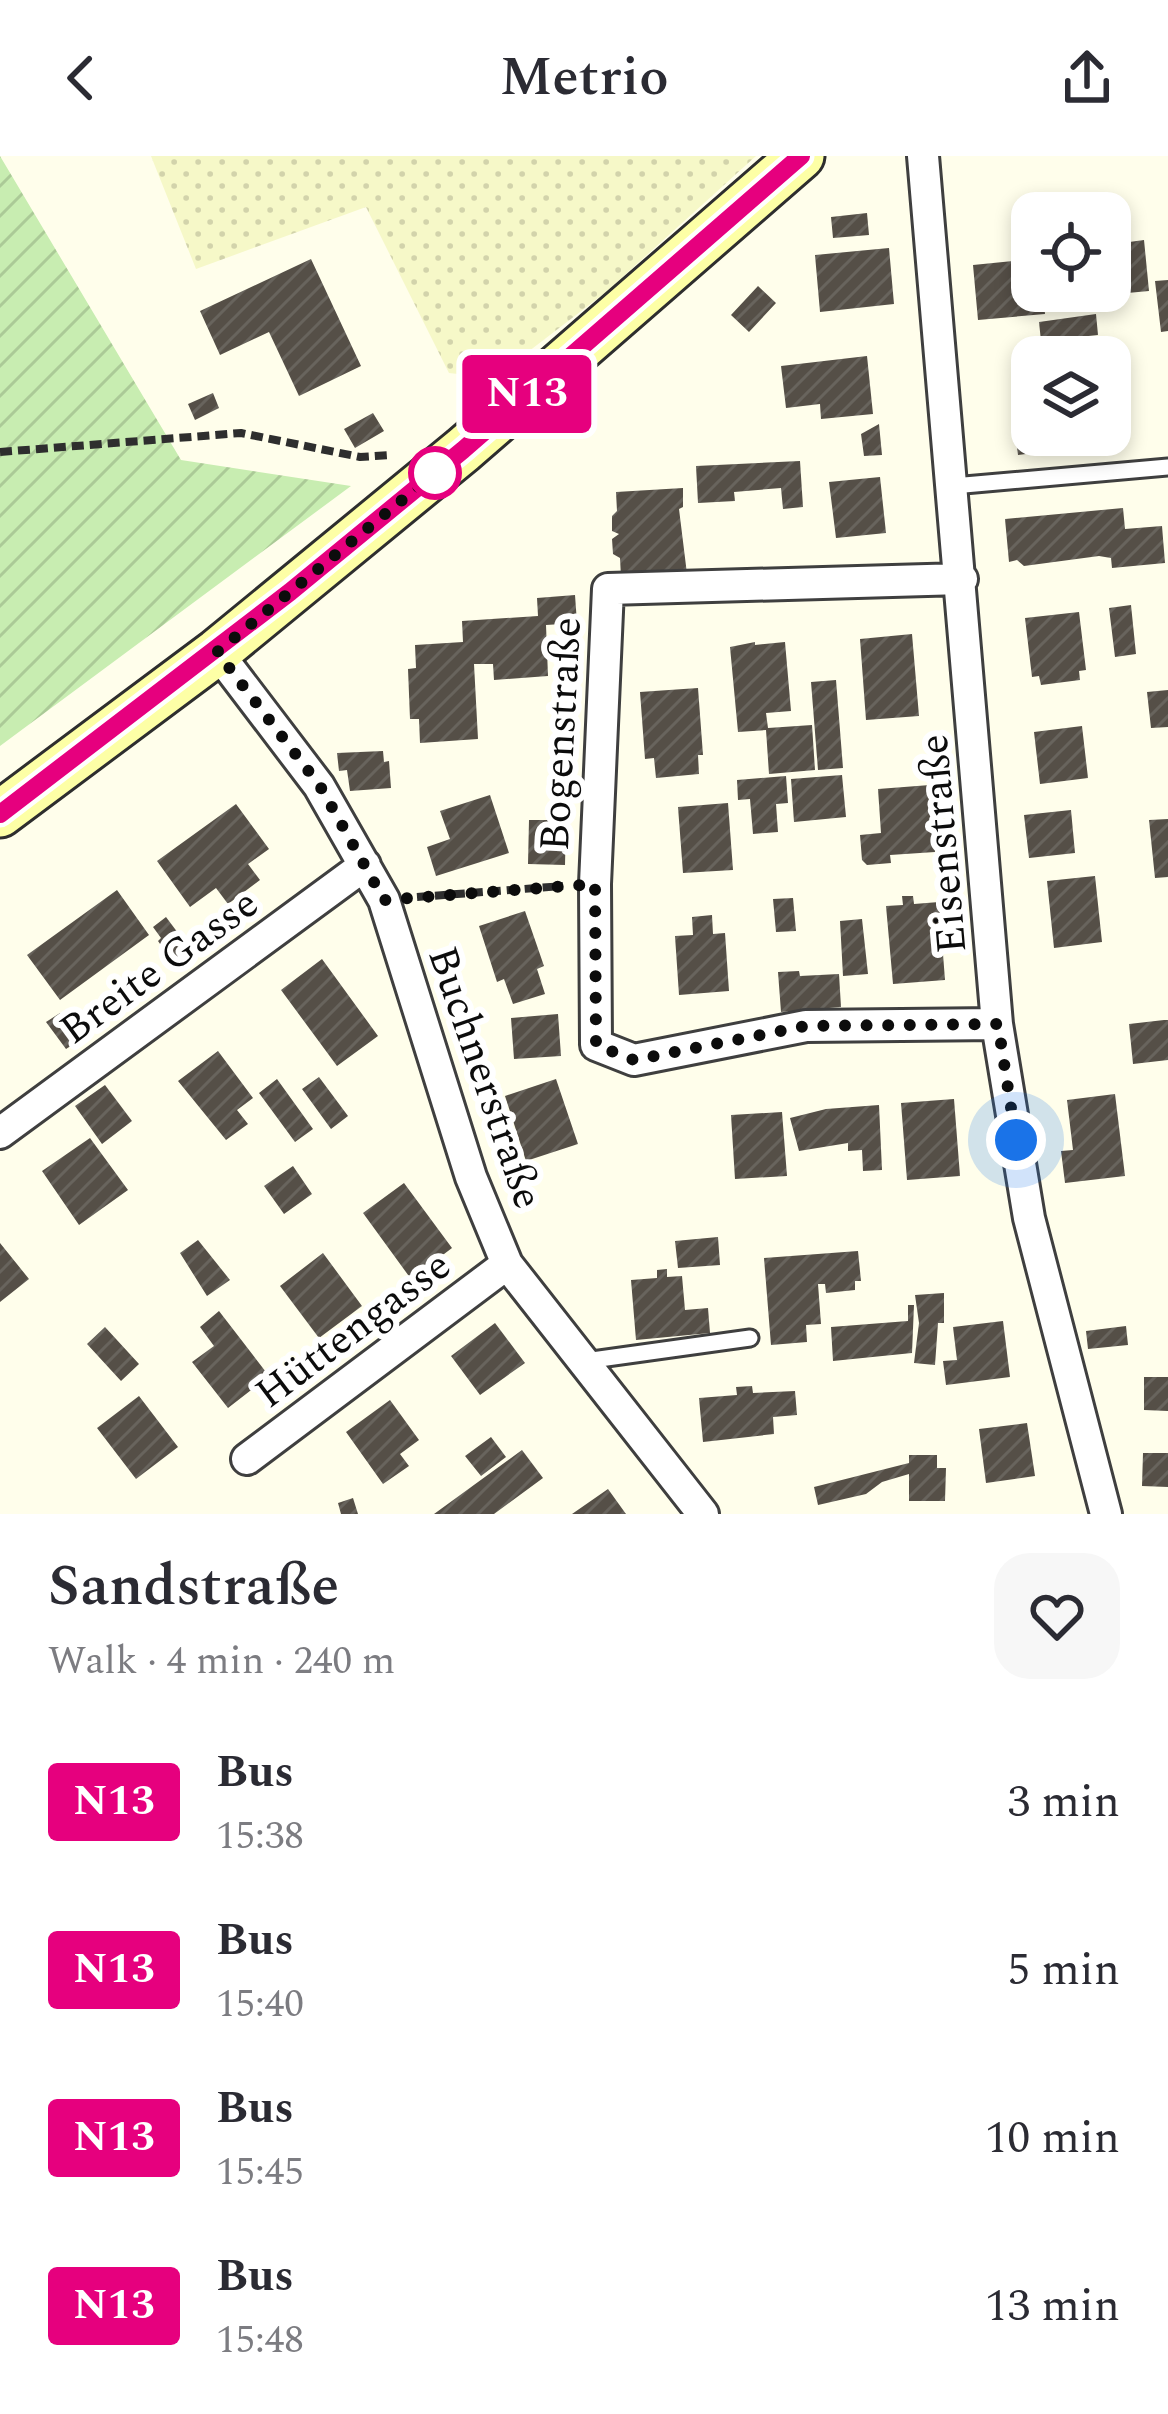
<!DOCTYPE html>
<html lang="en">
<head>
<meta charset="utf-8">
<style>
  :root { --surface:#fff; --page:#f7f7f7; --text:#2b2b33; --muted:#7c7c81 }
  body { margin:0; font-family:Spectral,serif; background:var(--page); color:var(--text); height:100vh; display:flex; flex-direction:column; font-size:45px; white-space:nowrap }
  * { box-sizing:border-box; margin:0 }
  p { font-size:39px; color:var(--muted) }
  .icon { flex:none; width:66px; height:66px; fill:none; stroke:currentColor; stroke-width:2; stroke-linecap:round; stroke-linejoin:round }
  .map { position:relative; height:1358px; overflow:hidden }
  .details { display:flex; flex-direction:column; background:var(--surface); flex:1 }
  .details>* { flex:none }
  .badge { padding:0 24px; border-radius:9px; font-size:42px; line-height:78px }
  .tools { position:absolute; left:1011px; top:36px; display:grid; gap:24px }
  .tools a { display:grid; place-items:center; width:120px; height:120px; border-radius:24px; background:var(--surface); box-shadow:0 6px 18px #0003; font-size:60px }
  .you { position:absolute; width:60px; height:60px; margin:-30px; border:9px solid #fff; border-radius:50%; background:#1a73e8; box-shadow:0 0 0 18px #1a73e833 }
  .map>.badge { position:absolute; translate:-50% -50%; box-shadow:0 0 0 6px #fff }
  .round { display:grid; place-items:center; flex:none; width:126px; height:126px; border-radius:36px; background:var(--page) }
  .headline { display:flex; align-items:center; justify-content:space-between; height:204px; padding:0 48px }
  h1 { font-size:57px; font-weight:600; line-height:90px }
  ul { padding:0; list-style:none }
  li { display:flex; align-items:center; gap:36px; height:168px; padding:0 48px }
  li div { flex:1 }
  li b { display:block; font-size:45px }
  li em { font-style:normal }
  li .badge { min-width:132px; font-weight:700; text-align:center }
  header { display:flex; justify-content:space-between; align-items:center; height:156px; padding:0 48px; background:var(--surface); font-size:54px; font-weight:600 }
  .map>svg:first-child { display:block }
  .farmland { fill:url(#farmland-dots) }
  .garden { fill:url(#garden-furrows) }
  .building { fill:url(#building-hatch) }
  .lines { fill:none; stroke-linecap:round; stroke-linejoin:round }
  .service-casing { stroke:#3f3f3f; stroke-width:21 }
  .minor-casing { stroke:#3f3f3f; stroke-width:36 }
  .secondary-casing { stroke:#2e2e2e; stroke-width:51 }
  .path { stroke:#2e2e2e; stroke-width:8; stroke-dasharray:12 6; stroke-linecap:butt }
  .service { stroke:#fff; stroke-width:15 }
  .minor { stroke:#fff; stroke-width:30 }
  .secondary { stroke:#fdffa6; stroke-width:45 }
  .line-casing { stroke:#fff; stroke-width:27 }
  .line { stroke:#e6007e; stroke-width:18 }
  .walk { stroke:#0c0c0c; stroke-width:12; stroke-dasharray:0 21.6 }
  .stop-dot { fill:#fff; stroke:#e6007e; stroke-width:6 }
  .labels { text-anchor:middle; stroke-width:12; stroke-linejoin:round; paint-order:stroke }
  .street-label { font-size:42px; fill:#0c0c0c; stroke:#fff }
</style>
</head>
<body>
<header><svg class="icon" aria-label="back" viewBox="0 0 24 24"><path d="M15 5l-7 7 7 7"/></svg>Metrio<svg class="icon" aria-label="share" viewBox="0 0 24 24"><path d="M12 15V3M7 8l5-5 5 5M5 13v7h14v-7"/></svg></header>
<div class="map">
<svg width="1168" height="1358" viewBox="0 0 1168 1358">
  <defs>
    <pattern id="farmland-dots" width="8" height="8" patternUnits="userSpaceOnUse" patternTransform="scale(3)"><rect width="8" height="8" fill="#f6f8c8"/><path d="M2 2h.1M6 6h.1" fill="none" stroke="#d2d3ab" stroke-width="1.8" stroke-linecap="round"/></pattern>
    <pattern id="garden-furrows" width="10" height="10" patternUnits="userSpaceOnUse" patternTransform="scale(3)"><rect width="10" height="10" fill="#c8edb1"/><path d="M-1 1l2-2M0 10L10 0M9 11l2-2" fill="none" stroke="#abca97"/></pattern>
    <pattern id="building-hatch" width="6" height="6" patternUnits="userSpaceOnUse" patternTransform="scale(3)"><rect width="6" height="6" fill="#554f47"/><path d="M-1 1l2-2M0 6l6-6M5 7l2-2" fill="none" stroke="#68645d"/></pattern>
  </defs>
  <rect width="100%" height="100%" fill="#fffeeb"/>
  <!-- farmland -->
  <path class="farmland" d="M151,0H756L606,136L494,222L449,217L366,51L196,113Z"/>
  <!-- garden -->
  <path class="garden" d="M0,0L181,304L351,330L0,590Z"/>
  <!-- building -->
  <path class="building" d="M1118,48L1122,87L1144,84L1149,135L1095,140L1094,135H1110V57H1086V51Z
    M867,57L869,79L833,82L831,61Z
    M889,92L894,148L820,156L815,99Z
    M311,103L361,210L299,240L269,176L220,199L200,155Z
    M1032,103V135H1043L1045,158L978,164L973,109Z
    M1168,124V175L1161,176L1155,125Z
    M758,130L776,147L749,176L731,159Z
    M1096,158L1098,179L1041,185L1039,166Z
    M867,200L873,258L821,263L820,248L786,252L781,210Z
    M213,237L219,252L195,264L188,248Z
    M1032,241V279H1112L1113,283L1098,285V289L1018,299L1011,244Z
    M373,257L384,275L355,292L344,273Z
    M879,268L882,299L864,300L861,278Z
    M800,305L803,351L783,353L781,332L734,336L735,345L698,347L696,310Z
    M880,321L886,377L836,382L829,326Z
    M683,332V351L679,353L687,418L621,421L620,402L613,398L612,383L619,378L612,375V360L617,355L616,336Z
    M1123,352L1125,373L1162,370L1165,407L1112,412L1111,402L1099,400L1024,410L1017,404L1009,406L1005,363Z
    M575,439L577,467L546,469L548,520L494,524L493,508H474L478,583L420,587L419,563H410L408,513L416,512L415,489L463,486L462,465L538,460L537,442Z
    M1131,449L1136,498L1115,501L1109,452Z
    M1079,456L1086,514L1079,515L1080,524L1041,529L1039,520L1032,521L1025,462Z
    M912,478L919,560L866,564L860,483Z
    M755,486V489L785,486L791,555L766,557L768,572L812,569L815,614L769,618L766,574L738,576L730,491Z
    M836,524L843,612L818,614L811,526Z
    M698,532L703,599H698L699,618L656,622L654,602L645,603L640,536Z
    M1168,534V571L1151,572L1147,536Z
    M1082,570L1088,622L1040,628L1034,576Z
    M383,595L384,606L389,605L391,632L350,635L347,614L339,615L337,597Z
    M842,619L846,661L794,666L791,623Z
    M786,620L788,647L776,648L778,676L753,678L750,643L738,644L737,624Z
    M930,629L935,696L890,699L891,707L867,709L862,704L860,679L881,677L878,633Z
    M490,639L509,697L436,720L427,691L450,683L440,655Z
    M728,647L733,714L683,717L678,651Z
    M236,648L269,693L248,708L260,724L228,748L216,732L190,751L157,705Z
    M1071,654L1075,697L1029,702L1024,659Z
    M1168,663V721L1155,722L1149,664Z
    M529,664H566L565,709L528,708Z
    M1095,720L1102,786L1054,792L1047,725Z
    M117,734L149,779L60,844L27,799Z
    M902,740H913L914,748L939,746L945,824L893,828L886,750L903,749Z
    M793,742L796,775L776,776L773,743Z
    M525,755L544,810L537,813L545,838L513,848L504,823L497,826L479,770Z
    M712,759L713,778L725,777L729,835L679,839L675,780L693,779L692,761Z
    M166,761L196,801L178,814L158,785L161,782L153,771Z
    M862,763L868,818L843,820L840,765Z
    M322,803L378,880L337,910L281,834Z
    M799,815L800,820L839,818L841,851L781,856L778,816Z
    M60,857L80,884L66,893L46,866Z
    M558,858L561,900L514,903L511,862Z
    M1164,864H1168V904L1133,908L1129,868Z
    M218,895L253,942L237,954L248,968L226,984L178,925Z
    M319,921L348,960L331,973L302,933Z
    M277,923L313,973L295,986L259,937Z
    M556,923L578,988L526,1005L505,940Z
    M105,929L132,965L102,988L75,950Z
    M1115,938L1125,1020L1065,1027L1061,995L1073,994L1067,944Z
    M954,943L960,1020L907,1024L901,947Z
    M879,949L882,1014L863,1015L862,994L848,995V987L799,995L790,962L826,953Z
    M782,956L787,1020L735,1023L731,959Z
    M90,982L128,1034L79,1069L42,1015Z
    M293,1010L312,1038L284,1058L264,1030Z
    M404,1027L452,1092L411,1123L363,1057Z
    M718,1081L720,1109L678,1112L675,1085Z
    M198,1084L230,1124L207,1140L180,1097Z
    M0,1087L29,1123L0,1146Z
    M858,1095L861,1125H855V1134L826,1137L825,1128H818L821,1168L806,1169L807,1186L771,1189L764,1102Z
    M323,1097L362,1150L319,1182L280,1130Z
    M667,1113V1121L682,1120L685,1154L708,1152L710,1177L636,1184L631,1124L657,1122V1114Z
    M944,1137V1167H938L935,1209L914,1207L919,1167L915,1139Z
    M908,1149H914L912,1197L833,1205L831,1171L908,1165Z
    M219,1155L269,1220L228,1252L192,1206L214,1190L200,1171Z
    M1003,1165L1010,1221L946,1229L943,1205L957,1204L953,1171Z
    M495,1167L525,1207L480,1239L451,1200Z
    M1126,1170L1128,1189L1088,1193L1086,1175Z
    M105,1171L139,1208L121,1225L87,1188Z
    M1144,1221H1168V1255L1144,1254Z
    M752,1230L753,1237L795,1235L797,1259L773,1261L774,1278L703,1286L699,1242L737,1239L736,1231Z
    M139,1240L178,1291L136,1323L97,1272Z
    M390,1244L419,1284L400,1298L409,1310L383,1328L346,1276Z
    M1027,1267L1035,1320L986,1327L979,1273Z
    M491,1281L506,1301L481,1320L465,1300Z
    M522,1294L543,1322L494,1358H434Z
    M1143,1297H1168V1331L1142,1330Z
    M909,1299H937V1312H946L945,1345H909V1318L882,1326L866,1338L818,1349L814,1331L909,1307Z
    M608,1333L626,1358H572Z
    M353,1342L358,1358H341L338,1347Z"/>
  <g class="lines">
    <defs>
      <path id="service" d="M953,330L1168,311
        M585,1205L750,1182"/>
      <path id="minor" d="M923,0L997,868L1029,1062L1106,1358
        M962,423L608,433L595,728L596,889L634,904L806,870L997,868
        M217,496L319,630L384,744L471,1021L507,1108L703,1358
        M0,977L365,709
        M247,1303L507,1108"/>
      <path id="secondary" d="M0,658L217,496L463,294L801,0"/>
    </defs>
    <!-- service casing -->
    <use href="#service" class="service-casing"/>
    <!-- minor casing -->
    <use href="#minor" class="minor-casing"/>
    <!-- secondary casing -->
    <use href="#secondary" class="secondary-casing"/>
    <!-- path -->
    <path class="path" d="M0,296L241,277L360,301L390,299
      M417,741L563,730"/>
    <!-- service -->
    <use href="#service" class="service"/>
    <!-- minor -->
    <use href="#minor" class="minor"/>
    <!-- secondary -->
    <use href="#secondary" class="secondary"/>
  </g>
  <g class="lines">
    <defs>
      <path id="line" d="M0,658L290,436L463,294L801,0"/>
    </defs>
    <!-- line casing -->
    <use href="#line" class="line-casing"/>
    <!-- line -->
    <use href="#line" class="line"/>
    <!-- walk -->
    <path class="walk" d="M435,317L217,496L320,630L384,744L595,728L596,889L634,904L806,870L998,868L1016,984"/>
  </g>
  <!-- markers -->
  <circle class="stop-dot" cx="435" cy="317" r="24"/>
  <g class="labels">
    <!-- street labels -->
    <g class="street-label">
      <text transform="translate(559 578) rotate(-87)" y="15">Bogenstraße</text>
      <text transform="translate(941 688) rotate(-95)" y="15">Eisenstraße</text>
      <text transform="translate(158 809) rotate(-36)" y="15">Breite Gasse</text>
      <text transform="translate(487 921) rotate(71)" y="15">Buchnerstraße</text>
      <text transform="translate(352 1172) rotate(-37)" y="15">Hüttengasse</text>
    </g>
  </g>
</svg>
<div class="tools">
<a><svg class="icon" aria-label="locate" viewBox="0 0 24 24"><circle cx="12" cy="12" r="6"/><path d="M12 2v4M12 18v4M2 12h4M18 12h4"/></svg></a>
<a><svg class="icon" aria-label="layers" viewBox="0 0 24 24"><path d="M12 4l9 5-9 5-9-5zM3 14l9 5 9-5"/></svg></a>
</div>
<div class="you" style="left:1016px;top:984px"></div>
<b class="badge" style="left:527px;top:238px;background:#e6007e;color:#fff">N13</b>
</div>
<section class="details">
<div class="headline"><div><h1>Sandstraße</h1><p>Walk · 4 min · 240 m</p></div><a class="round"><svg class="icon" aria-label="heart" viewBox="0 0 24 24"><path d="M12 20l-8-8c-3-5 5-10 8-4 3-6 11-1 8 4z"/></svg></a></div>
<ul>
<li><span class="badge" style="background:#e6007e;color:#fff">N13</span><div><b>Bus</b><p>15:38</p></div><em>3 min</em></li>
<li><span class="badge" style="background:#e6007e;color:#fff">N13</span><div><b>Bus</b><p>15:40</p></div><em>5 min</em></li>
<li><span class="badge" style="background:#e6007e;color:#fff">N13</span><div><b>Bus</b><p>15:45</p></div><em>10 min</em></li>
<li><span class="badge" style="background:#e6007e;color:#fff">N13</span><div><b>Bus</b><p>15:48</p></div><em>13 min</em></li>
</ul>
</section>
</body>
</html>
